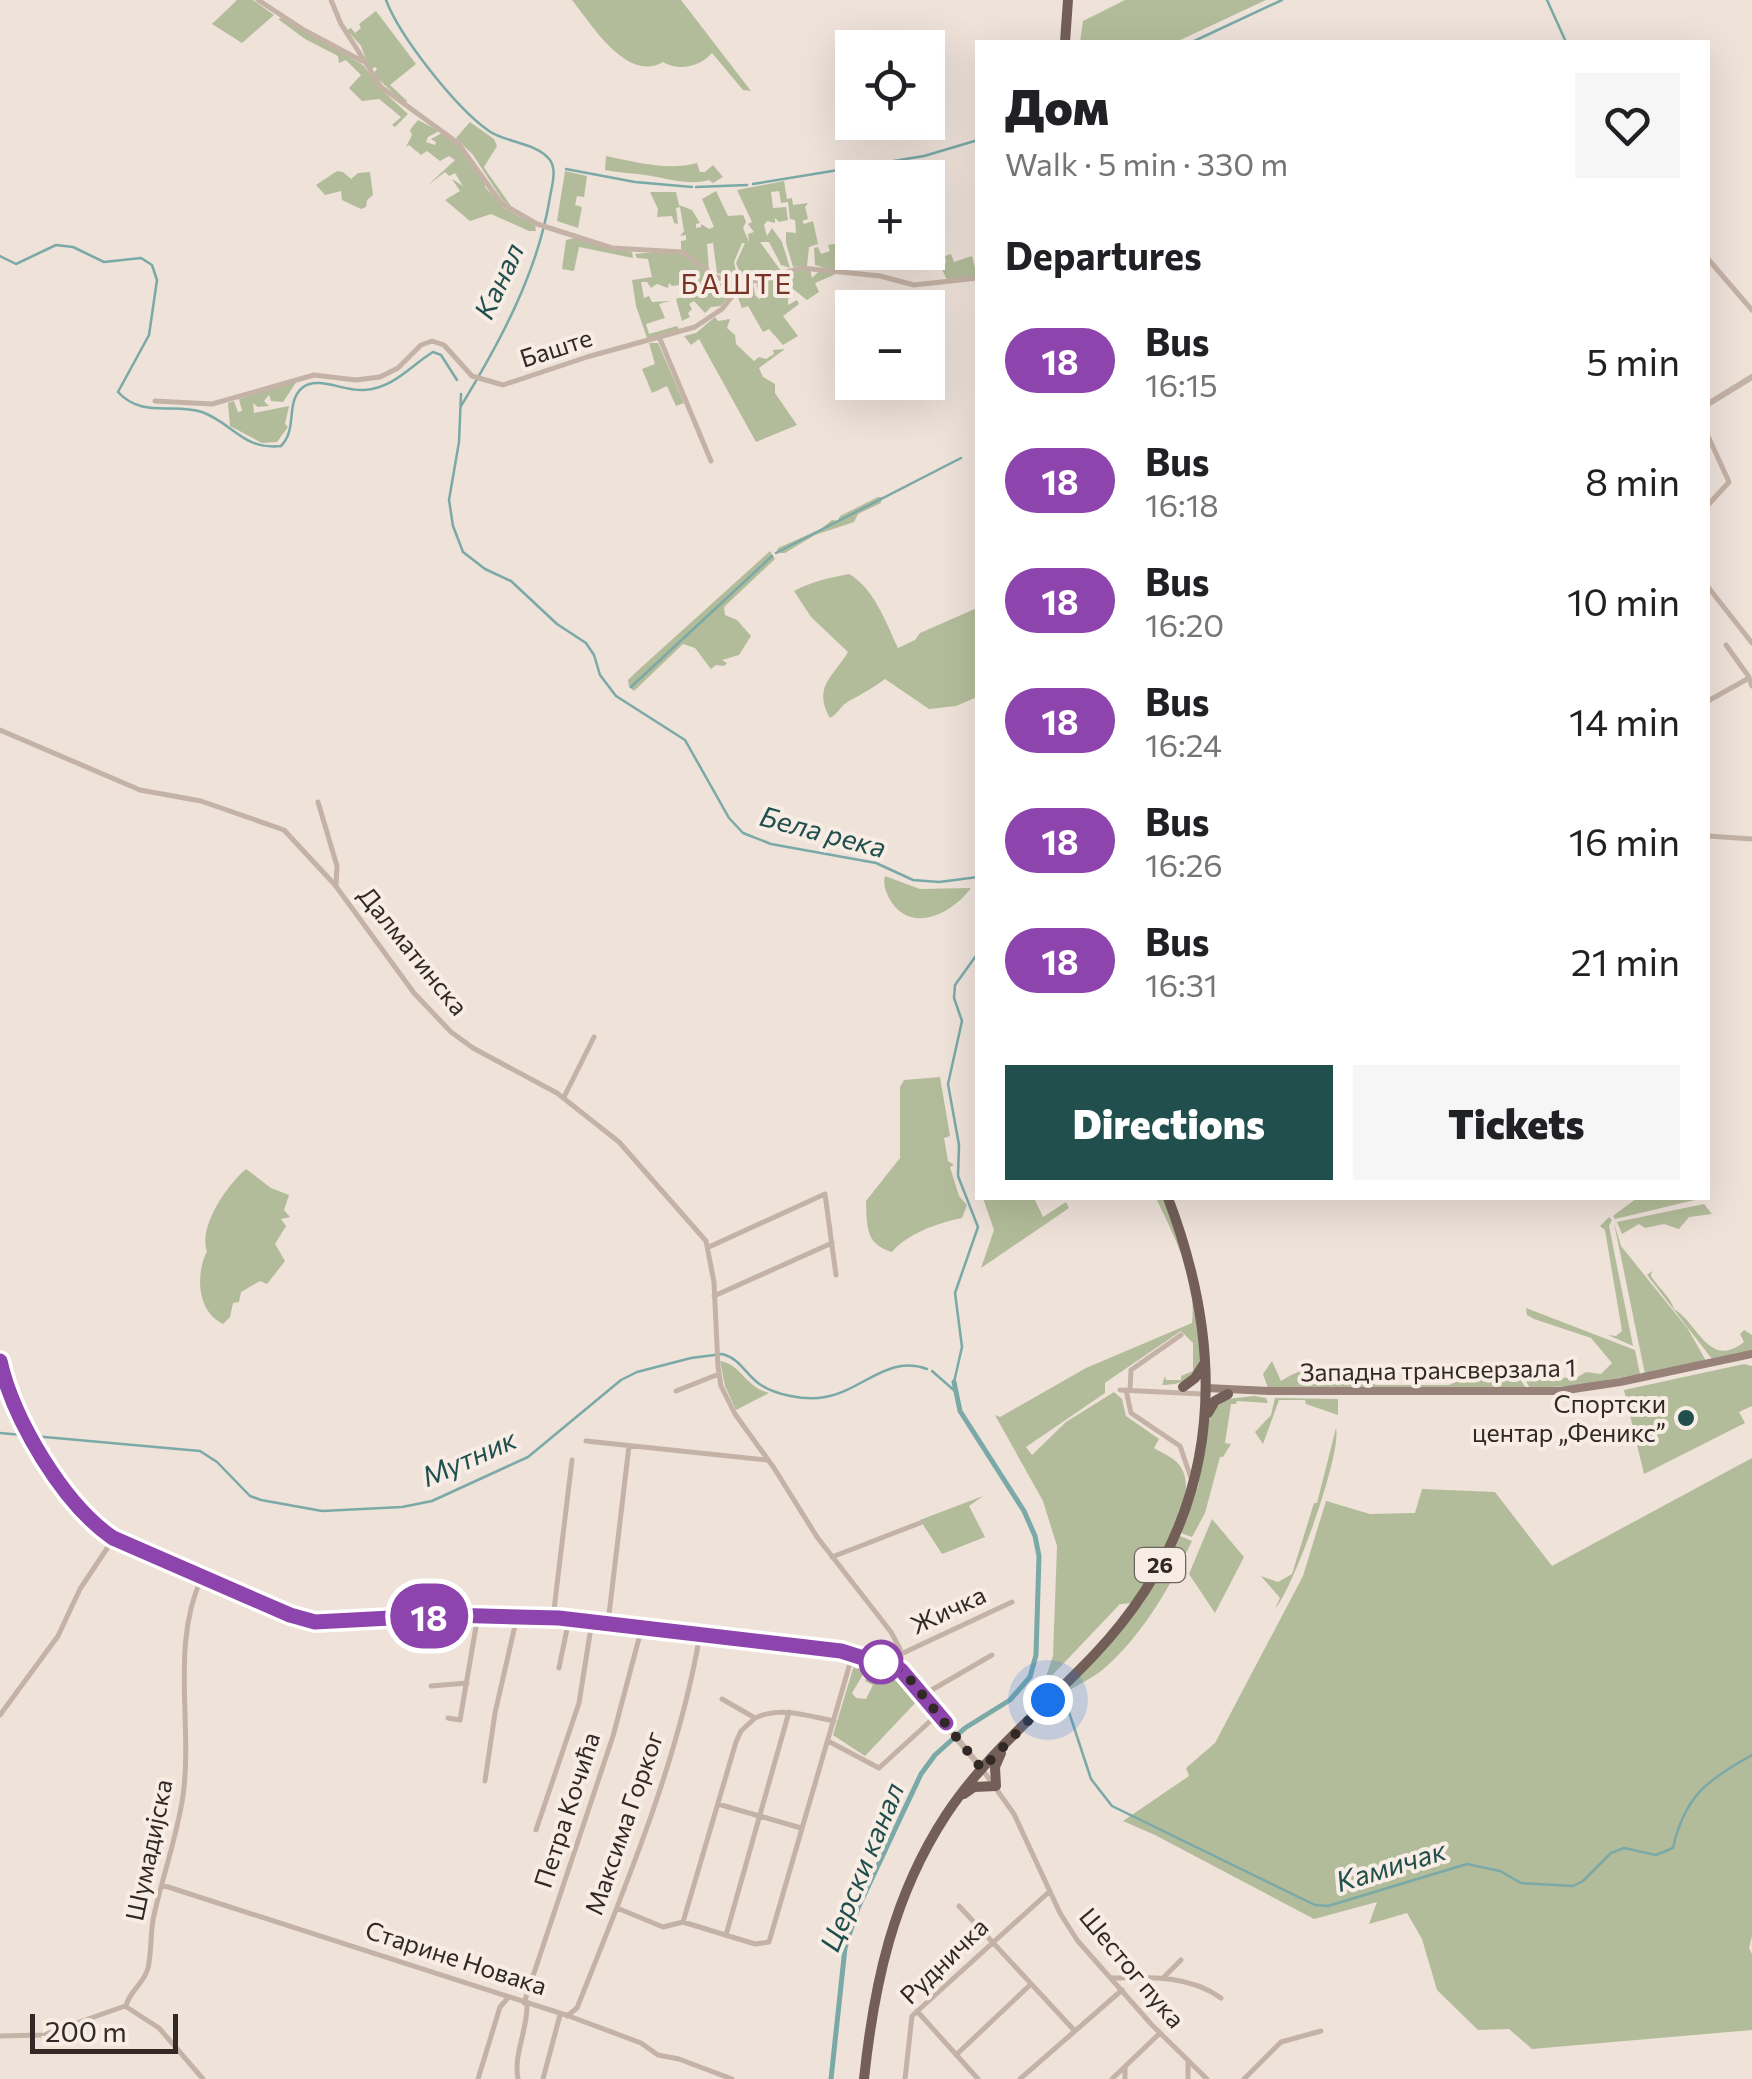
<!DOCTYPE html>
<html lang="en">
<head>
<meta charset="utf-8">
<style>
  :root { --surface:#fff; --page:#f6f6f6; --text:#202124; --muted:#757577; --accent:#204f4e }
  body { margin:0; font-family:Commissioner,sans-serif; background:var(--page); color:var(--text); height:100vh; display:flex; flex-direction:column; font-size:38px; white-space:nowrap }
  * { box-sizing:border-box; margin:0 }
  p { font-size:32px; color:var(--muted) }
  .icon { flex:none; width:55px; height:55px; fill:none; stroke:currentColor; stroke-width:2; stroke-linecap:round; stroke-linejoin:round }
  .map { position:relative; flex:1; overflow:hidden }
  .details { position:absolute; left:975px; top:40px; width:735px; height:1160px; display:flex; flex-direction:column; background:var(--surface); border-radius:0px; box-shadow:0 10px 40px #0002 }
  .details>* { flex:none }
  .badge { padding:0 20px; border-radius:32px; font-size:35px; line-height:65px }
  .tools { position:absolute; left:835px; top:30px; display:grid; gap:20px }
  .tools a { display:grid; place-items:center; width:110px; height:110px; border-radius:0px; background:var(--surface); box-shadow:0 10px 40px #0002; font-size:50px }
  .scale { position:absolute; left:30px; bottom:25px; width:148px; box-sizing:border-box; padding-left:10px; border:5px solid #322926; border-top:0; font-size:28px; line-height:35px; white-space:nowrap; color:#322926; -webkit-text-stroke:8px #f7ede4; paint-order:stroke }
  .you { position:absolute; width:50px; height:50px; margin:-25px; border:8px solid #fff; border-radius:50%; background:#1a73e8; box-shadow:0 0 0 15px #1a73e833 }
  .map>.badge { position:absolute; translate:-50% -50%; box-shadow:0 0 0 5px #fff }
  h2 { padding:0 30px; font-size:38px; line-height:90px }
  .round { display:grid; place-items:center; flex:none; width:105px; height:105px; border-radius:0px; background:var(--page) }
  .summary { display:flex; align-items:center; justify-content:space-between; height:170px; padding:0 30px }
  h1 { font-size:48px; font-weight:800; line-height:75px }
  .primary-button { display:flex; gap:20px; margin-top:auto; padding:20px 30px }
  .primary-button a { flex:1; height:115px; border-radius:0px; background:var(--accent); color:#fff; font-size:40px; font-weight:800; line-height:115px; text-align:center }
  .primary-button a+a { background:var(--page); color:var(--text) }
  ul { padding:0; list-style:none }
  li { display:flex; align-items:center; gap:30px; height:120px; padding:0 30px }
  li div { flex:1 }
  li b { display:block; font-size:38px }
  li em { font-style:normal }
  li .badge { min-width:110px; font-weight:700; text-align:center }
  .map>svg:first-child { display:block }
  .green { fill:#b3bc9a }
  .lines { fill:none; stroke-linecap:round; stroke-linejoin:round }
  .stream { stroke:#7aa9a7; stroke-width:2.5 }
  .canal { stroke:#7aa9a7; stroke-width:5 }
  .minor { stroke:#c5b2a6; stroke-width:5 }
  .tertiary { stroke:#c5b2a6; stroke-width:6 }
  .secondary { stroke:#988178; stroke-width:8 }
  .primary { stroke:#735f58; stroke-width:10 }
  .line-casing { stroke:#fff; stroke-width:22 }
  .line { stroke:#8e44ad; stroke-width:15 }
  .walk { stroke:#322926; stroke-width:10; stroke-dasharray:0 18 }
  .poi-dot { fill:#204f4e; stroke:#f7ede4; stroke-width:4 }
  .stop-dot { fill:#fff; stroke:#8e44ad; stroke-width:5 }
  .labels { text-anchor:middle; stroke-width:8; stroke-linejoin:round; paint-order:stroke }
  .shield { fill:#f7ede4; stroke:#6d645f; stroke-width:2.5 }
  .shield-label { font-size:22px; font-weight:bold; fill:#322926 }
  .street-label { font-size:25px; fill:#322926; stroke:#f7ede4 }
  .poi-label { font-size:25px; fill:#322926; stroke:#f7ede4; text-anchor:end }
  .water-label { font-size:28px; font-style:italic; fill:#204f4e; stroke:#f7ede4 }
  .neighbourhood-label { font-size:28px; letter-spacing:2.5px; fill:#793326; stroke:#f7ede4 }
</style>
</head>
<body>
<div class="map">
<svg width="1752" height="2079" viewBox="0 0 1752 2079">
  <rect width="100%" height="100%" fill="#eee2d9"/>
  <!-- green -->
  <path class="green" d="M237,0H253L274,15L242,43L212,24Z
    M572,0H681L751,91L743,90L712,53C701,66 679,72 663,62C627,83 592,25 572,0Z
    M1125,0H1266L1176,42H1080L1083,21Z
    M376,11L416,64L390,85L407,101L405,104L373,74L377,69L375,67L370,70L361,46L347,30L351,28L355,33L361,28L359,24Z
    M282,18L363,65L384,92L408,114L395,127L392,125L401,117L379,99L362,101L349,88L361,75L346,60L339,63L338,56L305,39L278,19Z
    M418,120L439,131L428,137L426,142L435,145L436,142L431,139L442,133L458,145L486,183L485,187L504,208L535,225L536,231H529L491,214L470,221L445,200L460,191L452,179L463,186L455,173L449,176L445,172L427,186L455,160L449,156L440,161L427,151L421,155L409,145L406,147L412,135L410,130Z
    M470,122L494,139L497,146L484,167L487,172L511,206L535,221L503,201L473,155L456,138Z
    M606,156C636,162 667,171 697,163L700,172H705L713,165L723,177L713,183L709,180C688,186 667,178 645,175C633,173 619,173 605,170Z
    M337,171L343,172L351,179L358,173L370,172L373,195L367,200L366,207L361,209L342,200L341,191L325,195L316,185Z
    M565,171L587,176L584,197L577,196L575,205L582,207L578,228L557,221Z
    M784,181L787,199L792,198L793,205L808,203L805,207L808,219L802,221L804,224L813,221L818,244L809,247L807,266L793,267L786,243V232L796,233L795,220L790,219L788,202L781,203L779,191L771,192L773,208L786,207L788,220L779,222L775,218V223L767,221L764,225L767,236L772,228L782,242L790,268L781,265L769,242H760L781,271L743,281L736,263L745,243H742L734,262L738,280L717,273L713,243L707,244L709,270L681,249V241L686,240V235L680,236L684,231L680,207L676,208L678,224L674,223L672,216L657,217L658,209L650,192H676L679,205L692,210L700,223L696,224V228L701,227V224L709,229L714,227L702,199L716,191L728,216L743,215L746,222L743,228L749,242L748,234L754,232L748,224L752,222L737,190Z
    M574,238L632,252L633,258L579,247L574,271L562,269L566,240Z
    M848,242L845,245L846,250L850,249L856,270L835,267V271L815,265L814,248L818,247L821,254L830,251L828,245Z
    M657,252H679L721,280L686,293L684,286L689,285L687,278L679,280V285L672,286L669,283L668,288L657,284L651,288L647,282H641L644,298L649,296L652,302L670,301L659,304L665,318L646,324L649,334L677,326L680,331L647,338L636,306L632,280L652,277L648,259L637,258L635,254Z
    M951,254L954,262L972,256L977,276L947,280L938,261L941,258L942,263H946L945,256Z
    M810,269L812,278L819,271L836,274L815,283L819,292L807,300L793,289L785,273Z
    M779,276L785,289L788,288L794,295L788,299V305L797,300L799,304L783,316L798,336L783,345L769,329L763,332L748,306L742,308L737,295L742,285L753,283L755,295L760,300L756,282Z
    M724,282L733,284L735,289L721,306L711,307L705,313L694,301L689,304L692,309L688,313L690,317L682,321L676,299Z
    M715,317L718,321L730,319L727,328L735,335L736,344L754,361L759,357L766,359L774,354L773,350L785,349L759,368L763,377L775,384V393L797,425L756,442L699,339L691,345L684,336L696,333Z
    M649,343H658L684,403L676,406L667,386L652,393L642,369L655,364Z
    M297,381L283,402L271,401L269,395L264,401L269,406L258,407L253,403L254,413L289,406L285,424L288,427L277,442L262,443L230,426L228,403L234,401L238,412L242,411L239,399Z
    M878,497H882L881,503L858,514L854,522L815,535L785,553H776L778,548L821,529L832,520L838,521L840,516Z
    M770,551L775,559L724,607L725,615L737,620L751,636L739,655L722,660L727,663L724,666L716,665L711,669L695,648L683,644L634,691L629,687L628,680L634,674Z
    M849,574C874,588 886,623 898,648L915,640L920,633L977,608V697L956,706L929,709L885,679C873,688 862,694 849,701C840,706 839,713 830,718C812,687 834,676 848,652L811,617L794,591C813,581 829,578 849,574Z
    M885,876L920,889L971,888C951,915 909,935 889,898C885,889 883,884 885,876Z
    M940,1077L950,1136L944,1138L948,1161L954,1165L950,1167L959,1196L967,1205L962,1218C938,1223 908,1233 892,1252C865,1244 867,1226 866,1201L900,1158V1087L904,1080Z
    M246,1169L271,1188L289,1195L284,1210L290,1217L281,1219L286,1226L275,1244L285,1261L267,1284L260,1281L241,1292L239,1302L233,1303L230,1317L223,1324C196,1311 196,1273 207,1251C198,1227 227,1185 246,1169Z
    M983,1198H1034L1043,1217L1066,1202L1069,1208L981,1268L994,1230Z
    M1156,1198H1165C1176,1229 1216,1343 1196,1370C1188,1382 1176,1385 1162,1385L1165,1376L1166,1380H1181V1376L1193,1371V1343L1181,1331L1109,1380L1105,1383V1393L1026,1447L1032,1455L1066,1422L1114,1392L1122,1399L1126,1416L1159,1439L1154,1448C1162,1453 1175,1458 1180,1466C1204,1499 1149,1573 1133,1603L1120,1604L1043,1685L1053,1656L1057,1546L1043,1501L995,1415L1000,1417L1086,1368L1192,1323C1197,1279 1174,1236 1156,1198Z
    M1637,1198H1699V1199L1615,1219L1613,1216Z
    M1704,1204L1712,1214L1689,1217L1679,1229L1664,1224L1645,1228L1639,1224L1622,1234L1617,1222Z
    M1609,1217L1612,1220L1609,1226L1633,1346L1608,1335L1616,1336L1622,1331L1605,1230L1600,1226Z
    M1614,1223L1621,1246L1688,1329L1706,1361L1645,1374Z
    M1652,1271L1651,1276C1659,1289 1670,1296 1674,1309C1698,1323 1709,1370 1744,1342L1740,1334L1744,1330L1752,1335V1351L1712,1359L1647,1275Z
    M1526,1308L1635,1350L1640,1374L1572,1386L1530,1388L1523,1377L1576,1378L1586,1372L1601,1374L1612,1363L1591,1338L1534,1319L1527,1315Z
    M720,1361C741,1364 745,1387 769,1393L736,1410L725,1386Z
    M1272,1361L1281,1381C1315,1359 1335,1369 1372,1375L1375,1385H1449L1472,1375L1484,1379H1520L1526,1388H1268L1263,1374Z
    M1744,1364L1752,1366V1406L1739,1412L1745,1423L1644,1474L1624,1390Z
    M1254,1396L1266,1398L1268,1403L1237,1401L1236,1404H1231L1225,1443L1231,1444L1223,1457H1220L1205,1513L1192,1537L1181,1533L1198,1486L1211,1411L1227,1399Z
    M1275,1398L1338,1399V1415L1306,1404L1305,1400H1279L1263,1444L1255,1432L1271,1415Z
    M1336,1428C1342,1454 1294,1587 1275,1609L1280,1598L1261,1576L1278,1582L1292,1574L1314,1503H1317Z
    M1752,1458V1936L1749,1948L1752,1954V2030L1532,2049L1509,2029L1478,2030L1437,1990L1422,1939L1407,1913L1369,1924L1377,1902L1314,1919L1155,1835L1123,1821L1189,1776L1186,1768L1215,1743L1303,1576L1326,1501L1370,1514L1415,1513L1422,1489L1495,1492L1552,1566Z
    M983,1496L969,1506L985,1537L942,1554L920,1520Z
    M1212,1519L1244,1557L1215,1613L1189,1574Z
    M1180,1536L1192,1541C1171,1585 1145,1631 1108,1665C1093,1680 1071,1686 1056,1700L1115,1635Z
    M855,1662L854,1668L858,1669L860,1663L868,1666L852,1693L856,1698L866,1699L873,1685L865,1681L871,1667L899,1680L918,1700L865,1756L833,1735Z"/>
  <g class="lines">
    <!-- stream -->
    <path class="stream" d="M386,0C400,37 456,108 489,131C506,143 536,142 550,160C557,170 552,185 550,197C538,272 500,342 461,406
      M1547,0L1566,42
      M1192,42L1282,0
      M566,169L635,182L692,187
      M753,184L924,156L978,140
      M696,187L747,185
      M0,256L16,264L56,245L73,247L104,262L141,258L152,265L157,280L149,335L118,392C143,419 173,402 202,412C234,424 243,450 281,446C298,429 285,403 302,388C317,375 345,392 364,390C394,388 410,366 433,352L441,355L457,380
      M461,394L459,442L449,500L453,526L463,552L485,569L511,581L557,624L586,643L594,655L600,675L616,696L685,740L729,818L743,833L771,844L876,863L913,880L939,882L978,877
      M776,553L961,458
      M631,687L772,556
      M932,1371L956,1392
      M954,1382L962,1347L955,1293L978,1227L958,1176L959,1145L948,1084L962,1021L954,998L955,985L978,953
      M0,1433L200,1451L217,1462L250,1496L261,1500L322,1511L402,1507L432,1501L528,1457L621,1380L637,1372L691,1358L722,1354C739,1358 745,1373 758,1383C774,1395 806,1401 825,1397C862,1391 888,1354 927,1369
      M1066,1703L1091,1779L1112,1806L1315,1905L1328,1906L1467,1864L1500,1871L1521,1883L1573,1886L1583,1881L1611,1853L1624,1848L1656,1855L1673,1848C1684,1797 1708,1779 1752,1755"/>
    <!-- canal -->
    <path class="canal" d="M831,2079L845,1948L858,1908L921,1774L935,1755L965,1728L1010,1700L1030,1677L1036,1655L1039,1556L1035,1536L1024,1511L960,1411L954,1382"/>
    <!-- minor -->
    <path class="minor" d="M258,0L304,30L362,61
      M331,0L341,24L381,87L458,143L501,203L537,224L612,248L682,252L716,277L742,284L802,268L880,276L914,285L978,278
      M1708,259L1752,310
      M660,339L711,461
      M155,401L212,404L314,375L356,380L380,377L398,368L421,345L432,341L444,345L472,376L503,385L587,357L695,327L722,309L742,284
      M1708,436L1729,482L1708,505
      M1708,587L1752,643
      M1726,645L1749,677
      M1708,701L1749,678L1752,686
      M0,730L140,790L201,801L284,830L335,885L414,993L451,1032L473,1048L557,1093L619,1142L706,1241L714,1282L718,1367L721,1386L735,1414L774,1468L817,1537L891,1632L900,1649L903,1671
      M318,802L337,866L336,885
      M1708,836L1752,839
      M564,1097L594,1037
      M709,1247L825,1194L836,1275
      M714,1296L832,1243
      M1120,1390L1202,1394
      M1126,1390L1131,1413L1180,1446L1191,1478
      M1130,1390L1131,1370L1181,1335
      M676,1391L719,1374
      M586,1441L767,1460
      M832,1557L920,1523
      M553,1618L572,1460
      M608,1623L629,1446
      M901,1654L1012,1602
      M559,1668L569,1619
      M431,1686L467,1683
      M923,1695L992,1655
      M722,1699L755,1718C780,1706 808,1716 834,1721
      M0,1715L58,1636L80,1589L114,1538
      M448,1718L460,1720L478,1615
      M828,1741L879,1768L938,1714
      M982,1769L1014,1814L1060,1913L1077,1940L1151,2024L1207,2079
      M485,1781L495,1713L517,1617
      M718,1804L801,1828
      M536,1830L579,1703L592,1621
      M162,1885L569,2016L641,2043L658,2055L679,2059L732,2079
      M959,1906L1073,2029
      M617,1908L663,1927L683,1922
      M683,1922L755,1944L769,1942L853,1653
      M683,1922L736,1742L741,1731L755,1718
      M726,1935L789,1712
      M1164,1977L1181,1960
      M1112,1978C1150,1977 1189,1975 1221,1998
      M524,2003L613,1736L642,1627
      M126,2006C129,1991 144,1984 148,1968C152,1950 150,1932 154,1915C163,1875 177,1836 183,1796C193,1724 170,1645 202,1577
      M917,2011L978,2079
      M567,2016L577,2008C624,1890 679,1760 700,1634
      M0,2036L43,2035L125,2006L159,2028L203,2079
      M956,2055L1030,1985
      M1188,2062V2079
      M1125,2068V2079
      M478,2079L500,2007L507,1999
      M518,2079C513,2055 528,2029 527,2004
      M543,2079L560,2015
      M905,2079L912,2016L1050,1891
      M1020,2079L1122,1990
      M1112,2079L1160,2033
      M1244,2079L1281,2042L1321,2031"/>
    <!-- tertiary -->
    <path class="tertiary" d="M1708,404L1752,377
      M0,1361C11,1411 64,1505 108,1534C126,1547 150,1554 170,1563C210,1581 250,1598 290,1615L315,1622L447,1615L559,1618L854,1653L901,1670L982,1769"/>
    <!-- secondary -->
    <path class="secondary" d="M1206,1388L1269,1391H1560L1620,1382L1752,1354"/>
    <!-- primary -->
    <path class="primary" d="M1065,42L1068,0
      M1183,1387L1195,1378L1204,1364
      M1208,1413L1215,1401L1228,1394
      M964,1794L974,1787L996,1786L995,1767L1001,1753
      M864,2079C874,1984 893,1896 946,1815C986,1754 1045,1707 1095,1654C1221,1520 1231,1364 1168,1198"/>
  </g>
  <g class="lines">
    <defs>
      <path id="line" d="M0,1361C13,1419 63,1504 113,1538L290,1615L315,1622L447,1615L559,1618L841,1651L901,1670L946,1723"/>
    </defs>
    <!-- line casing -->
    <use href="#line" class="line-casing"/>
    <!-- line -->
    <use href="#line" class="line"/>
    <!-- walk -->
    <path class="walk" d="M881,1662L901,1670L908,1677L982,1769L1048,1700"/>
  </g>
  <!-- markers -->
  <circle class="poi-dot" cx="1686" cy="1418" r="10"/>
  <circle class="stop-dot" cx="881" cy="1662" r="20"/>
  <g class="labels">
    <!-- shield labels -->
    <rect class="shield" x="1135" y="1548" width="50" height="34" rx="8"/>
    <g class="shield-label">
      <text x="1160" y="1573">26</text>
    </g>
    <!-- street labels -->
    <g class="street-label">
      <text transform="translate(556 348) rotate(-18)" y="9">Баште</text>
      <text transform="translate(413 951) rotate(51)" y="9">Далматинска</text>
      <text transform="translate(1438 1370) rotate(-1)" y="9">Западна трансверзала 1</text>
      <text transform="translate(948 1610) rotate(-25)" y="9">Жичка</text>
      <text transform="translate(567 1810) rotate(-72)" y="9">Петра Кочића</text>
      <text transform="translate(624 1823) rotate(-71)" y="9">Максима Горког</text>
      <text transform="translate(149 1850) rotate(-78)" y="9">Шумадијска</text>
      <text transform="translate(456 1958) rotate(18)" y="9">Старине Новака</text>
      <text transform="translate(944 1961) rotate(-44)" y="9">Рудничка</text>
      <text transform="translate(1132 1968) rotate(50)" y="9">Шестог пука</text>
    </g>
    <!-- poi labels -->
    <g class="poi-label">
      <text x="1666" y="1413">Спортски<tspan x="1666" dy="29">центар „Феникс”</tspan></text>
    </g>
    <!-- water labels -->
    <g class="water-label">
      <text transform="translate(499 281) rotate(-65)" y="10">Канал</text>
      <text transform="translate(823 832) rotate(15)" y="10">Бела река</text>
      <text transform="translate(469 1458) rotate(-24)" y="10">Мутник</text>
      <text transform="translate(1391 1866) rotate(-17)" y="10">Камичак</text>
      <text transform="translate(862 1867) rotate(-68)" y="10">Церски канал</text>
    </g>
    <!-- neighbourhood labels -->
    <g class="neighbourhood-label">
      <text x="737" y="294">БАШТЕ</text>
    </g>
  </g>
</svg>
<div class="tools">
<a><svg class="icon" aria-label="locate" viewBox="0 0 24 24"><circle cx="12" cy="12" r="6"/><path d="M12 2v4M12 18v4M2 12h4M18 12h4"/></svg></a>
<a>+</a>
<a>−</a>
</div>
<div class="scale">200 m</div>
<div class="you" style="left:1048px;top:1700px"></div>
<b class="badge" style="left:429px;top:1616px;background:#8e44ad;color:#fff">18</b>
<section class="details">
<div class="summary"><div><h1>Дом</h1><p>Walk · 5 min · 330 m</p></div><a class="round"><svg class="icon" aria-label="heart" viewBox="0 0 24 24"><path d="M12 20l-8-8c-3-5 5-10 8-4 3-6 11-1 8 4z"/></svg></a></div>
<h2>Departures</h2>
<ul>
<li><span class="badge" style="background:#8e44ad;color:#fff">18</span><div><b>Bus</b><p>16:15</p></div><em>5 min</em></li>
<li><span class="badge" style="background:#8e44ad;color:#fff">18</span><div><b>Bus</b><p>16:18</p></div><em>8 min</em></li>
<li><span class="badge" style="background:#8e44ad;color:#fff">18</span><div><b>Bus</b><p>16:20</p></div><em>10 min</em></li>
<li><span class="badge" style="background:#8e44ad;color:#fff">18</span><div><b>Bus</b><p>16:24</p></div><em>14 min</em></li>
<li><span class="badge" style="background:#8e44ad;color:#fff">18</span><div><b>Bus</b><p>16:26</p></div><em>16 min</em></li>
<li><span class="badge" style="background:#8e44ad;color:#fff">18</span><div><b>Bus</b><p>16:31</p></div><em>21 min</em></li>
</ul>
<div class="primary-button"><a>Directions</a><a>Tickets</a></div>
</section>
</div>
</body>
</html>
